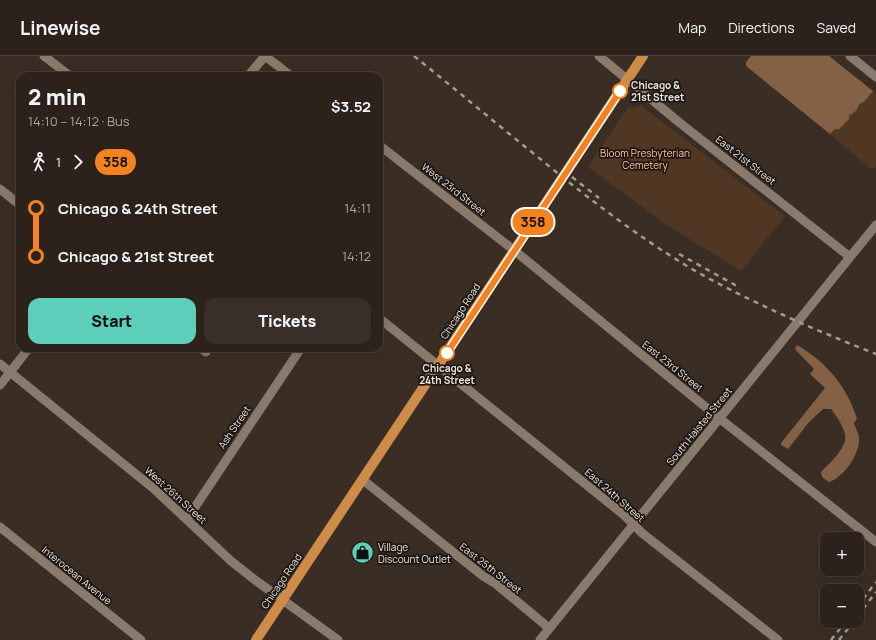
<!DOCTYPE html>
<html lang="en">
<head>
<meta charset="utf-8">
<style>
  :root { --surface:#2c221b; --page:#382f28; --text:#f1f3f6; --muted:#a6a4a3; --line:#483f3a; --accent:#5cceba }
  body { margin:0; font-family:Manrope,sans-serif; background:var(--page); color:var(--text); height:100vh; display:flex; flex-direction:column; font-size:15px; white-space:nowrap }
  * { box-sizing:border-box; margin:0 }
  p { font-size:13px; color:var(--muted) }
  .icon { flex:none; width:22px; height:22px; fill:none; stroke:currentColor; stroke-width:2; stroke-linecap:round; stroke-linejoin:round }
  .map { position:relative; flex:1; overflow:hidden }
  .details { position:absolute; left:16px; top:16px; width:367px; height:280px; display:flex; flex-direction:column; background:var(--surface); border-radius:12px; box-shadow:0 4px 16px #0002,0 0 0 1px var(--line) }
  .details>* { flex:none }
  .badge { padding:0 8px; border-radius:13px; font-size:14px; line-height:26px }
  .buttons { position:absolute; left:820px; top:476px; display:grid; gap:8px }
  .buttons a { display:grid; place-items:center; width:44px; height:44px; border-radius:8px; background:var(--surface); box-shadow:0 4px 16px #0002,0 0 0 1px var(--line); font-size:20px }
  .map>.badge { position:absolute; translate:-50% -50%; box-shadow:0 0 0 2px #fff }
  .legs { display:flex; align-items:center; gap:6px; height:44px; padding:0 12px; font-size:13px }
  .legs p { margin-inline-start:auto }
  .overview { display:flex; align-items:center; justify-content:space-between; height:68px; padding:0 12px }
  h1 { font-size:22px; font-weight:800; line-height:30px }
  .primary-button { display:flex; gap:8px; margin-top:auto; padding:8px 12px }
  .primary-button a { flex:1; height:46px; border-radius:12px; background:var(--accent); color:#111; font-size:16px; font-weight:800; line-height:46px; text-align:center }
  .primary-button a+a { background:var(--page); color:var(--text) }
  ul { padding:0 12px; list-style:none }
  li { display:flex; align-items:center; gap:14px; height:48px; font-size:15px }
  li i { display:grid; place-items:center; width:6px; height:100%; margin:0 5px; background:currentColor }
  li i::after { content:''; width:10px; height:10px; margin:-5px; border:3px solid; border-radius:50%; background:var(--surface) }
  li p { margin-inline-start:auto }
  li:first-child i { background:linear-gradient(#0000 50%,currentColor 0) }
  li:last-child i { background:linear-gradient(currentColor 50%,#0000 0) }
  header { display:flex; align-items:center; gap:24px; box-sizing:border-box; height:56px; padding:0 20px; background:var(--surface); border-bottom:1px solid var(--line) }
  header strong { font-size:19px }
  nav { display:flex; gap:22px; margin-inline-start:auto; font-size:14px }
  .map>svg:first-child { display:block }
  .green { fill:#503723 }
  .forest { fill:#846144 }
  .lines { fill:none; stroke-linecap:round; stroke-linejoin:round }
  .minor { stroke:#897a6e; stroke-width:9 }
  .major { stroke:#cf8b49; stroke-width:10 }
  .rail { stroke:#a49a92; stroke-width:2.5; stroke-dasharray:5 5; stroke-linecap:butt }
  .line-1-casing { stroke:#fff; stroke-width:9 }
  .line-1 { stroke:#f58220; stroke-width:6 }
  .stop-1-dot { fill:#fff; stroke:#f58220; stroke-width:2 }
  .labels { text-anchor:middle; stroke-width:3.5; stroke-linejoin:round; paint-order:stroke }
  .stop-label { font-size:10px; font-weight:bold; fill:#eee5df; stroke:#1d1713; text-anchor:start }
  .park-label { font-size:10px; fill:#ffc393; stroke:#1d1713 }
  .street-label { font-size:10px; fill:#eee5df; stroke:#1d1713 }
  .poi-label { font-size:10px; fill:#eee5df; stroke:#1d1713; text-anchor:start }
</style>
</head>
<body>
<header>
<strong>Linewise</strong>
<nav><a>Map</a><a>Directions</a><a>Saved</a></nav>
</header>
<div class="map">
<svg width="876" height="584" viewBox="0 0 876 584">
  <rect width="100%" height="100%" fill="#3a2e24"/>
  <!-- green -->
  <path class="green" d="M873,35L876,38V109L872,114L830,78L859,48L864,46Z
    M640,49L785,160L741,215L667,169L588,111L628,51L636,52Z"/>
  <!-- forest -->
  <path class="forest" d="M751,0H829L873,35L864,46L859,48C858,53 855,57 849,59V63L839,73H835L830,78L746,10V6Z
    M797,289C826,306 847,330 857,363L854,367C855,372 859,377 859,382C860,398 844,421 829,426L822,421L821,416C830,407 848,391 845,378C843,369 836,360 831,353H823L809,366L788,393L781,389V387L825,332L810,318L814,313L795,293Z"/>
  <g class="lines">
    <!-- minor -->
    <path class="minor" d="M44,0L70,20
      M265,0L291,20
      M599,0L680,67L850,201
      M850,0L876,21
      M248,20L265,0
      M379,89L515,195L719,362L876,486
      M0,133L20,149
      M379,262L624,459L642,477L778,584
      M201,292L206,296
      M0,308L153,432L231,505L255,524L338,584
      M0,329L29,292
      M363,424L483,520L496,528L549,572
      M187,463L301,292
      M0,471L141,584
      M540,584L876,169"/>
    <!-- major -->
    <path class="major" d="M256,584L643,0"/>
    <!-- rail -->
    <path class="rail" d="M414,0C454,32 493,65 533,97C585,140 639,182 697,216C755,248 815,274 876,298
      M572,121L599,142
      M679,198L737,230
      M857,551L876,526
      M857,561L876,536
      M831,584L846,565
      M839,584L854,565"/>
  </g>
  <g class="lines">
    <defs>
      <path id="line-1" d="M447,297L620,35"/>
    </defs>
    <!-- line-1 casing -->
    <use href="#line-1" class="line-1-casing"/>
    <!-- line-1 -->
    <use href="#line-1" class="line-1"/>
  </g>
  <!-- icons -->
  <defs>
    <symbol id="shop-disc" viewBox="-11 -11 22 22"><circle r="9.5" fill="#5cceba" stroke="#1d1713"/><path d="M-5-2.5h2.3a2.7 3.5 0 0 1 5.4 0H5L5.5 6h-11ZM-1.5-2.5h3a1.5 2.3 0 0 0-3 0Z" fill="#111"/></symbol>
  </defs>
  <g fill-rule="evenodd">
    <use href="#shop-disc" x="350" y="484" width="25" height="25"/>
  </g>
  <!-- markers -->
  <g class="stop-1-dot">
    <circle cx="620" cy="35" r="7"/>
    <circle cx="447" cy="297" r="7"/>
  </g>
  <g class="labels">
    <!-- stop labels -->
    <g class="stop-label">
      <text x="631" y="33">Chicago &amp;<tspan x="631" dy="12">21st Street</tspan></text>
      <text x="447" y="316" text-anchor="middle">Chicago &amp;<tspan x="447" dy="12">24th Street</tspan></text>
    </g>
    <!-- park labels -->
    <g class="park-label">
      <text x="645" y="101">Bloom Presbyterian<tspan x="645" dy="12">Cemetery</tspan></text>
    </g>
    <!-- street labels -->
    <g class="street-label">
      <text transform="translate(746 104) rotate(38)" y="4">East 21st Street</text>
      <text transform="translate(454 133) rotate(38)" y="4">West 23rd Street</text>
      <text transform="translate(460 255) rotate(-57)" y="4">Chicago Road</text>
      <text transform="translate(673 310) rotate(39)" y="4">East 23rd Street</text>
      <text transform="translate(699 370) rotate(-51)" y="4">South Halsted Street</text>
      <text transform="translate(234 371) rotate(-56)" y="4">Ash Street</text>
      <text transform="translate(176 439) rotate(42)" y="4">West 26th Street</text>
      <text transform="translate(615 439) rotate(41)" y="4">East 24th Street</text>
      <text transform="translate(491 512) rotate(38)" y="4">East 25th Street</text>
      <text transform="translate(77 519) rotate(39)" y="4">Interocean Avenue</text>
      <text transform="translate(281 525) rotate(-56)" y="4">Chicago Road</text>
    </g>
    <!-- poi labels -->
    <g class="poi-label">
      <text x="378" y="495">Village<tspan x="378" dy="12">Discount Outlet</tspan></text>
    </g>
  </g>
</svg>
<div class="buttons">
<a>+</a>
<a>−</a>
</div>
<b class="badge" style="left:533px;top:166px;background:#f58220;color:#111">358</b>
<section class="details">
<div class="overview"><div><h1>2 min</h1><p>14:10 – 14:12 · Bus</p></div><b>$3.52</b></div>
<div class="legs"><svg class="icon" aria-label="walk" viewBox="0 0 24 24"><circle cx="13" cy="4" r="2"/><path d="M13 8l-2 6 4 7M11 14l-3 7M7 12l3-4h3l4 4"/></svg>1<svg class="icon" aria-label="forward" viewBox="0 0 24 24"><path d="M9 5l7 7-7 7"/></svg><b class="badge" style="background:#f58220;color:#111">358</b></div>
<ul>
<li><i style="color:#f58220"></i><b>Chicago &amp; 24th Street</b><p>14:11</p></li>
<li><i style="color:#f58220"></i><b>Chicago &amp; 21st Street</b><p>14:12</p></li>
</ul>
<div class="primary-button"><a>Start</a><a>Tickets</a></div>
</section>
</div>
</body>
</html>
